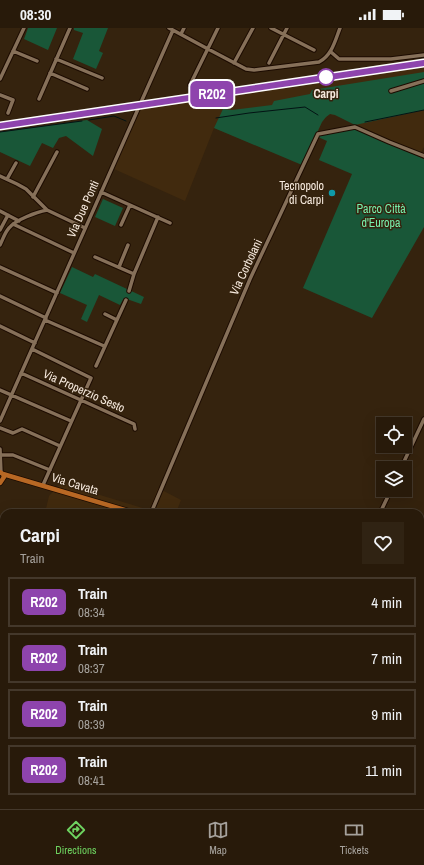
<!DOCTYPE html>
<html lang="en">
<head>
<meta charset="utf-8">
<style>
  :root { --surface:#281a0a; --page:#302313; --text:#f1f3f6; --muted:#a5a19c; --line:#44382b; --accent:#6ed360 }
  body { margin:0; font-family:"Archivo Narrow",sans-serif; background:var(--page); color:var(--text); height:100vh; display:flex; flex-direction:column; font-size:15px; white-space:nowrap }
  * { box-sizing:border-box; margin:0 }
  p { font-size:13px; color:var(--muted) }
  .icon { flex:none; width:22px; height:22px; fill:none; stroke:currentColor; stroke-width:2; stroke-linecap:round; stroke-linejoin:round }
  .map { position:relative; flex:1; overflow:hidden }
  .details { position:absolute; left:0px; top:481px; width:424px; height:300px; display:flex; flex-direction:column; background:var(--surface); border-radius:12px 12px 0 0; box-shadow:0 4px 16px #0002,0 0 0 1px var(--line) }
  .details>* { flex:none }
  .badge { padding:0 8px; border-radius:6px; font-size:14px; line-height:26px }
  .buttons { position:absolute; left:376px; top:389px; display:grid; gap:8px }
  .buttons a { display:grid; place-items:center; width:36px; height:36px; border-radius:0px; background:var(--surface); box-shadow:0 4px 16px #0002,0 0 0 1px var(--line); font-size:20px }
  .map>.badge { position:absolute; translate:-50% -50%; box-shadow:0 0 0 2px #fff }
  .round { display:grid; place-items:center; flex:none; width:42px; height:42px; border-radius:0px; background:var(--page) }
  .headline { display:flex; align-items:center; justify-content:space-between; height:68px; padding:0 20px }
  h1 { font-size:19px; font-weight:700; line-height:30px }
  ul { padding:0; list-style:none }
  li { display:flex; align-items:center; gap:12px; height:50px; margin:0 8px 6px; padding:0 12px; border:2px solid var(--line); border-radius:0px }
  li div { flex:1 }
  li b { display:block; font-size:15px }
  li em { font-style:normal }
  li .badge { min-width:44px; font-weight:700; text-align:center }
  .status { display:flex; justify-content:space-between; align-items:center; height:28px; padding:0 20px; background:var(--surface); direction:ltr }
  .status svg { height:11px; fill:currentColor }
  .tab-bar { display:flex; justify-content:space-around; align-items:center; height:56px; border-top:1px solid var(--line); background:var(--surface); font-size:11px; color:var(--muted) }
  .tab-bar a { display:grid; justify-items:center; gap:2px }
  .tab-bar .on { color:var(--accent) }
  .map>svg:first-child { display:block }
  .built { fill:#412a0e }
  .green { fill:#195738 }
  .lines { fill:none; stroke-linecap:round; stroke-linejoin:round }
  .stream { stroke:#031314; stroke-width:1 }
  .minor-casing { stroke:#1c0b00; stroke-width:5.5 }
  .major-casing { stroke:#1c0b00; stroke-width:6 }
  .minor { stroke:#867059; stroke-width:3.5 }
  .major { stroke:#b86824; stroke-width:4.5 }
  .rail-casing { stroke:#d2c4b7; stroke-width:2.5 }
  .rail { stroke:#35230e; stroke-width:1; stroke-dasharray:3; stroke-linecap:butt }
  .line-casing { stroke:#fff; stroke-width:9 }
  .line { stroke:#8e44ad; stroke-width:6 }
  .stop-dot { fill:#fff; stroke:#8e44ad; stroke-width:2 }
  .culture-dot { fill:#0f9aa8; stroke:#35230e; stroke-width:1.5 }
  .labels { text-anchor:middle; stroke-width:3; stroke-linejoin:round; paint-order:stroke }
  .stop-label { font-size:12px; font-weight:bold; fill:#f7eade; stroke:#35230e }
  .poi-label { font-size:12px; fill:#f7eade; stroke:#35230e; text-anchor:end }
  .street-label { font-size:12px; fill:#f7eade; stroke:#35230e }
  .park-label { font-size:12px; fill:#78f0ad; stroke:#35230e }
</style>
</head>
<body>
<div class="status"><b>08:30</b><svg viewBox="0 0 49 12"><path d="M0 12V9h3v3zM5 12V6h3v6zM10 12V3h3v9zM15 12V0h3v12zM26 1h20v11H26zM47 4h2v5h-2z"/></svg></div>
<div class="map">
<svg width="424" height="781" viewBox="0 0 424 781">
  <rect width="100%" height="100%" fill="#35230e"/>
  <!-- built -->
  <path class="built" d="M424,32V119L420,126L335,87L330,86L326,89L322,94L304,137L214,100L185,173L114,141L143,73L376,39V37Z
    M61,455L149,482L158,460L181,472L176,485H45L49,468Z"/>
  <!-- green -->
  <path class="green" d="M28,0H57L48,22L24,11Z
    M74,0H108L99,23L103,25L96,41L73,31L83,5L74,2Z
    M424,44V82L355,97L335,87L330,86L326,89L322,94L302,137L214,100L223,81L232,82L272,77L274,73L310,66L312,62Z
    M87,92L102,101L93,128L66,108L59,110L53,120L42,115L30,138L0,124V104Z
    M354,100L424,131V199L372,290L303,260L352,146L319,132L327,113L318,109L319,106Z
    M103,171L123,180L115,198L95,189Z
    M72,239L93,249L95,246L144,269L141,276L124,270L120,277L99,267L87,294L81,291L87,277L60,265Z"/>
  <g class="lines">
    <!-- stream -->
    <path class="stream" d="M216,90L249,85L305,79L318,87
      M89,92L114,88L126,93
      M365,94L424,82
      M0,104L82,93"/>
    <defs>
      <path id="minor" d="M169,0L208,21L246,41L254,42L319,34C332,27 335,13 340,0
        M271,0L314,22
        M181,6L184,0
        M13,23L37,33
        M331,24L339,31H391L424,27
        M56,31L102,50
        M234,35L253,0
        M269,35L287,0
        M50,45L87,61
        M0,51L24,0
        M190,57L218,0
        M391,63L424,53
        M0,67L13,72L8,85
        M39,71L70,0
        M0,148L17,156L26,161L47,182L85,200
        M7,151L16,135
        M101,164L170,195
        M33,169L57,124
        M0,183L19,193
        M13,196L74,225
        M121,197L130,177
        M0,202L8,187
        M0,217C3,211 5,204 9,200C15,192 37,184 47,182
        M95,229L134,246
        M0,239L57,265
        M119,239L128,217
        M129,263L134,246L158,189
        M0,268L46,290
        M105,286L117,292
        M45,292L104,318
        M0,298L35,315
        M32,321L91,350L43,457
        M96,338L126,272
        M21,345L134,396L135,401
        M0,362L71,393
        M0,393L173,2
        M0,400L13,405L22,401L60,418
        M0,421L1,445
        M1,427H13L50,442
        M401,440L424,391
        M151,485L250,251L318,106L355,99L389,114L424,128
        M380,485L391,462
        M367,781L369,777"/>
      <path id="major" d="M0,444L3,446L4,449L0,455
        M3,446L135,485
        M420,607L424,609"/>
    </defs>
    <!-- minor casing -->
    <use href="#minor" class="minor-casing"/>
    <!-- major casing -->
    <use href="#major" class="major-casing"/>
    <!-- minor -->
    <use href="#minor" class="minor"/>
    <!-- major -->
    <use href="#major" class="major"/>
    <defs>
      <path id="rail" d="M0,98L424,35"/>
    </defs>
    <!-- rail casing -->
    <use href="#rail" class="rail-casing"/>
    <!-- rail -->
    <use href="#rail" class="rail"/>
  </g>
  <g class="lines">
    <defs>
      <path id="line" d="M0,98L424,35"/>
    </defs>
    <!-- line casing -->
    <use href="#line" class="line-casing"/>
    <!-- line -->
    <use href="#line" class="line"/>
  </g>
  <!-- markers -->
  <circle class="stop-dot" cx="326" cy="49" r="8"/>
  <circle class="culture-dot" cx="332" cy="165" r="4"/>
  <g class="labels">
    <!-- stop labels -->
    <g class="stop-label">
      <text x="326" y="70">Carpi</text>
    </g>
    <!-- poi labels -->
    <g class="poi-label">
      <text x="324" y="162">Tecnopolo<tspan x="324" dy="14">di Carpi</tspan></text>
    </g>
    <!-- street labels -->
    <g class="street-label">
      <text transform="translate(83 181) rotate(-66)" y="4">Via Due Ponti</text>
      <text transform="translate(246 239) rotate(-65)" y="4">Via Corbolani</text>
      <text transform="translate(84 363) rotate(24)" y="4">Via Properzio Sesto</text>
      <text transform="translate(75 456) rotate(17)" y="4">Via Cavata</text>
    </g>
    <!-- park labels -->
    <g class="park-label">
      <text x="381" y="185">Parco Città<tspan x="381" dy="14">d'Europa</tspan></text>
    </g>
  </g>
</svg>
<div class="buttons">
<a><svg class="icon" aria-label="locate" viewBox="0 0 24 24"><circle cx="12" cy="12" r="6"/><path d="M12 2v4M12 18v4M2 12h4M18 12h4"/></svg></a>
<a><svg class="icon" aria-label="layers" viewBox="0 0 24 24"><path d="M12 4l9 5-9 5-9-5zM3 14l9 5 9-5"/></svg></a>
</div>
<b class="badge" style="left:212px;top:66px;background:#8e44ad;color:#fff">R202</b>
<section class="details">
<div class="headline"><div><h1>Carpi</h1><p>Train</p></div><a class="round"><svg class="icon" aria-label="heart" viewBox="0 0 24 24"><path d="M12 20l-8-8c-3-5 5-10 8-4 3-6 11-1 8 4z"/></svg></a></div>
<ul>
<li><span class="badge" style="background:#8e44ad;color:#fff">R202</span><div><b>Train</b><p>08:34</p></div><em>4 min</em></li>
<li><span class="badge" style="background:#8e44ad;color:#fff">R202</span><div><b>Train</b><p>08:37</p></div><em>7 min</em></li>
<li><span class="badge" style="background:#8e44ad;color:#fff">R202</span><div><b>Train</b><p>08:39</p></div><em>9 min</em></li>
<li><span class="badge" style="background:#8e44ad;color:#fff">R202</span><div><b>Train</b><p>08:41</p></div><em>11 min</em></li>
</ul>
</section>
</div>
<nav class="tab-bar">
<a class="on"><svg class="icon" aria-label="directions" viewBox="0 0 24 24"><path d="M12 3l9 9-9 9-9-9zM9 14v-3h6M13 9l2 2-2 2"/></svg>Directions</a>
<a><svg class="icon" aria-label="map" viewBox="0 0 24 24"><path d="M3 6l6-2 6 2 6-2v14l-6 2-6-2-6 2zM9 4v14M15 6v14"/></svg>Map</a>
<a><svg class="icon" aria-label="tickets" viewBox="0 0 24 24"><path d="M3 7h18v10H3zM15 7v10"/></svg>Tickets</a>
</nav>
</body>
</html>
